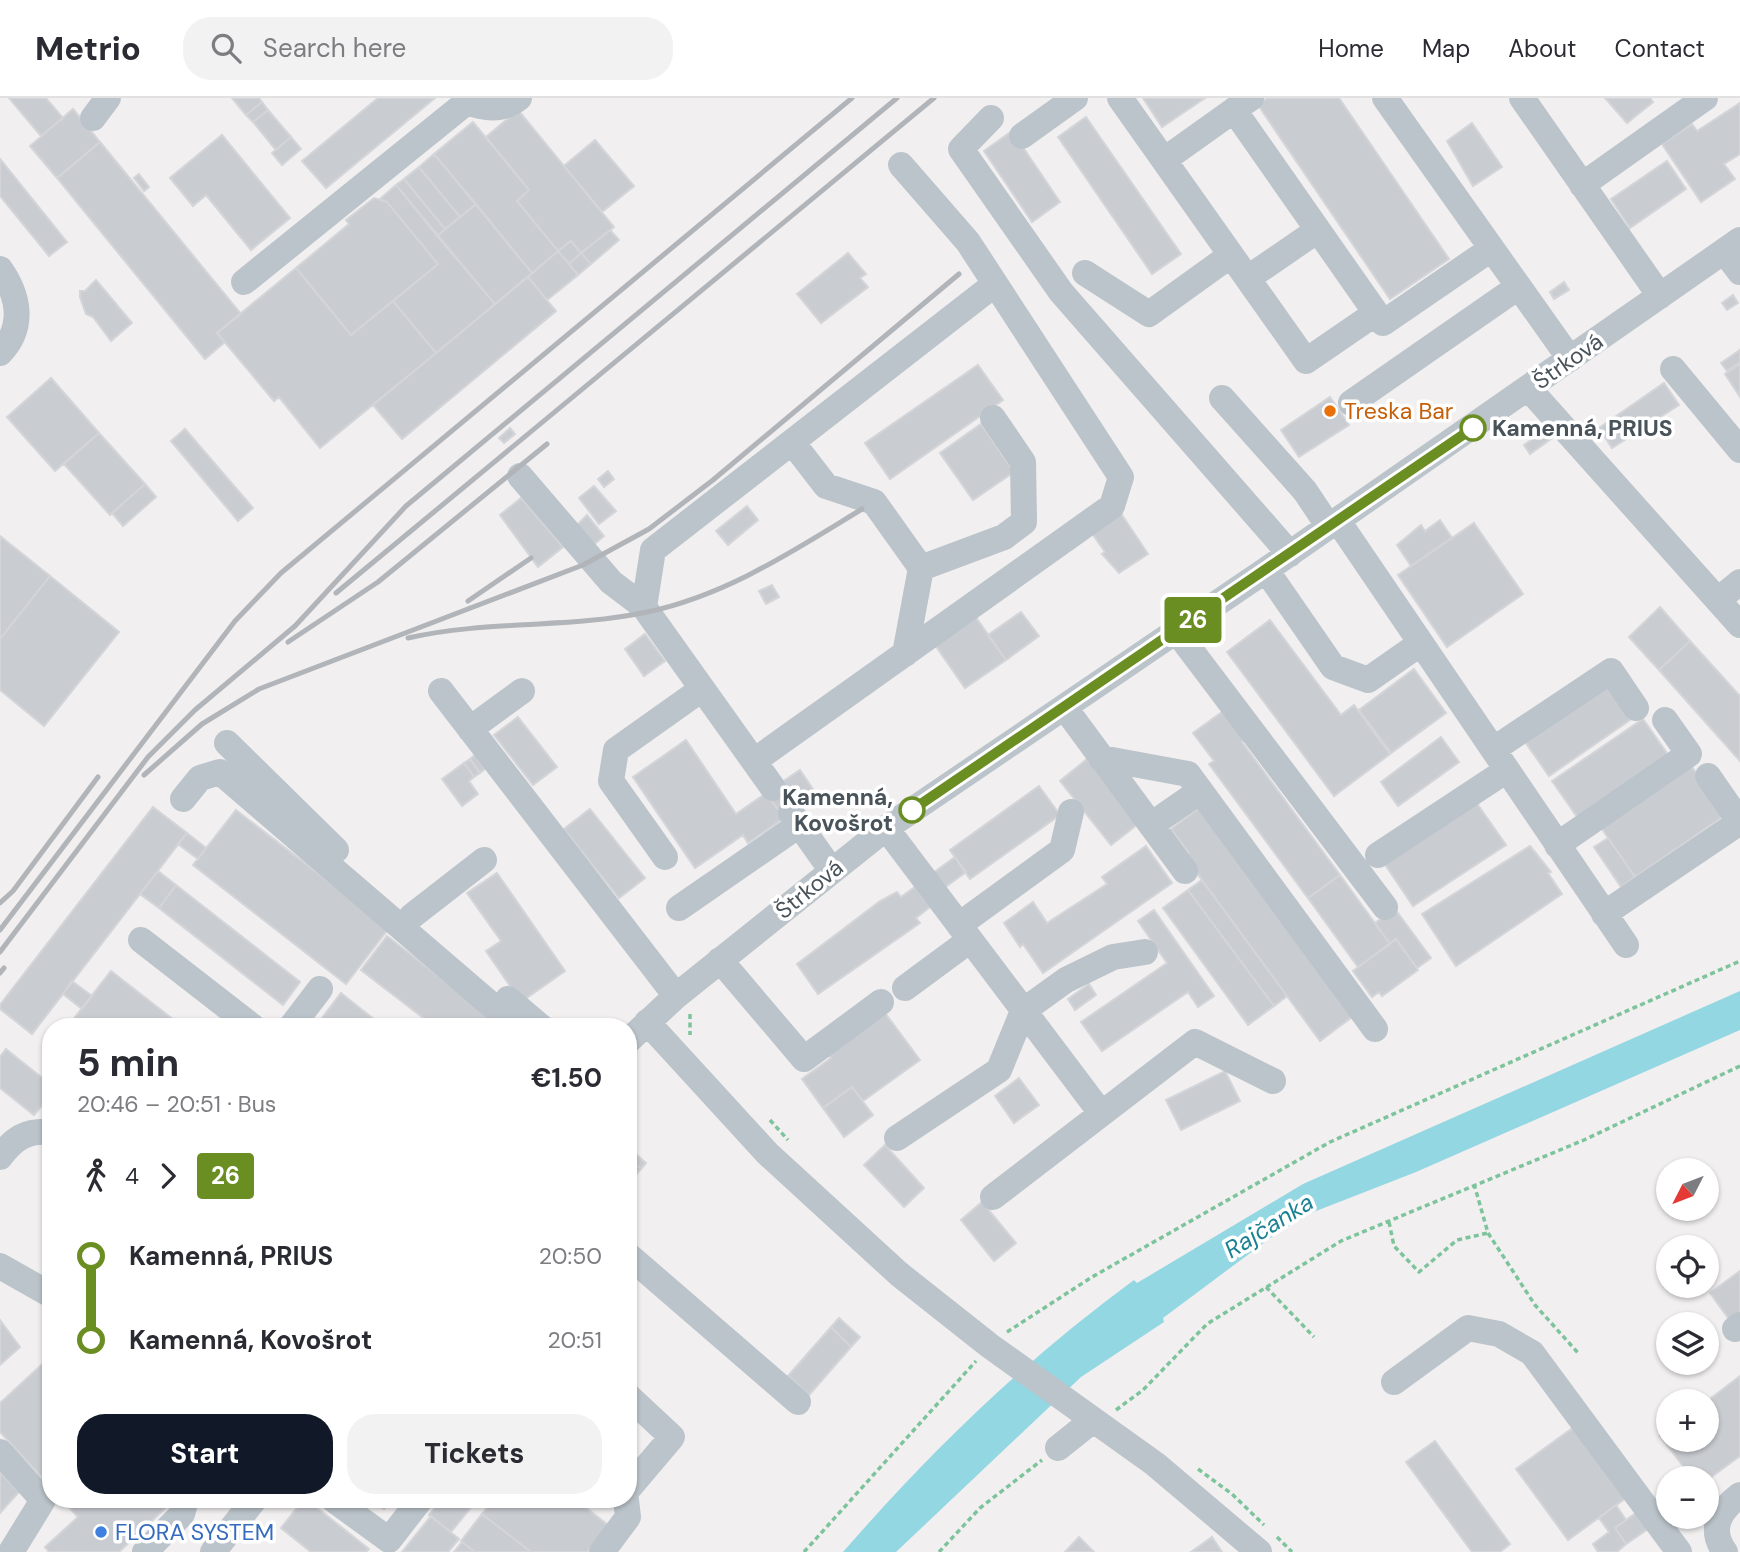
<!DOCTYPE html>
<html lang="en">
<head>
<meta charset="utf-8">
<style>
  :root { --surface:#fff; --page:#f2f2f3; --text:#2b2b33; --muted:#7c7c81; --line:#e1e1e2; --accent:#111827 }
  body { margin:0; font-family:"DM Sans",sans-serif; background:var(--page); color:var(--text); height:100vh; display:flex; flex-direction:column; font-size:26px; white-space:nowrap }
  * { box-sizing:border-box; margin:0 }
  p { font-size:23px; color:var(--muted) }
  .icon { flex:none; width:38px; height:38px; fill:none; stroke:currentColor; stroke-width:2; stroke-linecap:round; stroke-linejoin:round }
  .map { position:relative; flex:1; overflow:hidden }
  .drawer { position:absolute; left:42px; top:920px; width:595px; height:490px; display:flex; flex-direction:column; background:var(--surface); border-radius:28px; box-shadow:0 2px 5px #0004 }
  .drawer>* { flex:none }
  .badge { padding:0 14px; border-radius:5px; font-size:24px; line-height:46px }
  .needle { width:46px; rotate:228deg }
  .fabs { position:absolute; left:1656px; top:1060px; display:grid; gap:14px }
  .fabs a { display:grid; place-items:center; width:63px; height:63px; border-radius:50%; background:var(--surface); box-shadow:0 2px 5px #0004; font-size:35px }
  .map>.badge { position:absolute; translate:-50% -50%; box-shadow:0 0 0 4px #fff }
  .legs { display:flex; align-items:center; gap:10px; height:77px; padding:0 35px; font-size:23px }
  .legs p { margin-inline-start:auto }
  .summary { display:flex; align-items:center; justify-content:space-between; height:119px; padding:0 35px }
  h1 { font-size:38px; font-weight:700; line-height:52px }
  .button { display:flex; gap:14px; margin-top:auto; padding:14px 35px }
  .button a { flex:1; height:80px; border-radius:28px; background:var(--accent); color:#fff; font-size:28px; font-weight:700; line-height:80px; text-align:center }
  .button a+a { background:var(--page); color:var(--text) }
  ul { padding:0 35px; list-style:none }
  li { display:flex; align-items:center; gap:24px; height:84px; font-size:26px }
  li i { display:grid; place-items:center; width:10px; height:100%; margin:0 9px; background:currentColor }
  li i::after { content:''; width:18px; height:18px; margin:-9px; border:5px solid; border-radius:50%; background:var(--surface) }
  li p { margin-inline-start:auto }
  li:first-child i { background:linear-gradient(#0000 50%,currentColor 0) }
  li:last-child i { background:linear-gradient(currentColor 50%,#0000 0) }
  header { display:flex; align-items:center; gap:42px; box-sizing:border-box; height:98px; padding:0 35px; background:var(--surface); border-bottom:2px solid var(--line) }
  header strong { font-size:33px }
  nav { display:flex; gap:38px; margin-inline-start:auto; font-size:24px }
  .search { width:490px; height:63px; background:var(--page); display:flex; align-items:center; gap:18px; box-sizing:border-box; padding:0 24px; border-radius:28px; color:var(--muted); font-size:26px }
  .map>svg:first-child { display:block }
  .water { fill:#93d7e2 }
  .building { fill:#c9ccd1; stroke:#d3d5d9; stroke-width:2 }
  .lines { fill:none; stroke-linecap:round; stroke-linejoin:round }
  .path { stroke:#7dc49c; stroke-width:3.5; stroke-dasharray:5 3.5; stroke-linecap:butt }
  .minor { stroke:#bbc4ca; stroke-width:26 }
  .rail { stroke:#b1b4b8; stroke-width:5 }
  .line-1-casing { stroke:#fff; stroke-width:16 }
  .line-1 { stroke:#6b8e23; stroke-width:10 }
  .food-dot { fill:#e8710a; stroke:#fff; stroke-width:2.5 }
  .stop-1-dot { fill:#fff; stroke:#6b8e23; stroke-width:3.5 }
  .shop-dot { fill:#3f7fe0; stroke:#fff; stroke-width:2.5 }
  .labels { text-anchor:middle; stroke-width:7; stroke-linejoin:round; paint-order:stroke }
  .street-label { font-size:23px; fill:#49535a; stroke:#fff }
  .food-label { font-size:23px; fill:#c56008; stroke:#fff; text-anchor:start }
  .stop-label { font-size:23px; font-weight:bold; fill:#49535a; stroke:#fff; text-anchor:start }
  .shop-label { font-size:23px; fill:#366cbe; stroke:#fff; text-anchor:start }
  .water-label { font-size:24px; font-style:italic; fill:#1a8293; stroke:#fff }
</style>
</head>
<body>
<header>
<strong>Metrio</strong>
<div class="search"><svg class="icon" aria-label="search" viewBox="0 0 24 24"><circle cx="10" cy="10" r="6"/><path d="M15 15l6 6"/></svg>Search here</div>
<nav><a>Home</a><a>Map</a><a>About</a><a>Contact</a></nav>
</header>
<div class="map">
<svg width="1740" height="1454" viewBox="0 0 1740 1454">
  <rect width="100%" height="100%" fill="#f1efef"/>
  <!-- water -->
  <path class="water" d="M1740,893V932L1416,1074L1311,1115L1277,1135L1163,1220L1164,1224L1081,1279L896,1454H843C931,1353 1026,1261 1134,1182L1137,1185L1303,1086Z"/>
  <!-- building -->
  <path class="building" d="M9,0H46L63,20L41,38Z
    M232,0H259L262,4L246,17Z
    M378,0H435L326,90L302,63Z
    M1143,0H1205L1162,29Z
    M1267,0H1339L1449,161L1390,201L1258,7Z
    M1605,0H1650L1653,4L1627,25Z
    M262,4L268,12L253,24L246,17Z
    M1740,5V56L1724,66L1735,81L1701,104L1662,46L1692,26L1697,33Z
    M73,11L100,44L57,80L30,48Z
    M268,12L291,39L276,52L253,24Z
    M518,12L614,129L581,155L571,143L558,153L517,103L529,92L486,39Z
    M1086,19L1181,156L1152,176L1058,39Z
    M473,24L529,92L517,103L558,153L532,175L434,56Z
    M1472,25L1502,69L1473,88L1447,43Z
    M1012,33L1060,104L1032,124L984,53Z
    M222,37L290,120L251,152L206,97L193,108L170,80Z
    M291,39L301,51L282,67L272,55Z
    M595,42L634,88L602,114L564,68Z
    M100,44L241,216L217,235L225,244L205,261L57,80Z
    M434,56L476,106L460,119L419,69Z
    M0,61L67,144L49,158L0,98Z
    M1667,63L1686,91L1630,130L1611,101Z
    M419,69L460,119L445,131L404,81Z
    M139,76L149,89L144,93L134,80Z
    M404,81L445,131L437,138L396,87Z
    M396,87L495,206L436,255L393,203L438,166L387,104L380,101Z
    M374,100L387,104L438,166L351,237L296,170L349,126L346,122Z
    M476,106L532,175L495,206L437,138Z
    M610,132L619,142L591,166L581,155Z
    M571,143L581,155L569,166L558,153Z
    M558,153L578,177L547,202L528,179Z
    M581,155L591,166L578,177L569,166Z
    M848,155L866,176L860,180L868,189L821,225L797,196Z
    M296,170L351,237L393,203L436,255L320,350L279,299L274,303L217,235Z
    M528,179L556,213L402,341L373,307Z
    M96,182L132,225L111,243L93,219L86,216L80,199V193H85Z
    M1564,184L1569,192L1554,201L1550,194Z
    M1733,197L1738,205L1727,212L1722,205Z
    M1740,252V264L1727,273L1721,265Z
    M1740,266V299L1725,276Z
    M978,267L1003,302L890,381L865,345Z
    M51,280L99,335L55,373L7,319Z
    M1664,285L1679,307L1612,350L1599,330Z
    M1330,299L1349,327L1299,359L1281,332Z
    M981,326L1014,374L973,402L940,355Z
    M510,330L515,336L504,345L499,340Z
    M1549,330L1555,338L1530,356L1524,347Z
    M185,331L253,410L238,423L171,343Z
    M99,335L145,386L110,417L64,366Z
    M608,373L614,381L604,389L598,381Z
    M145,386L156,399L123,428L112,415Z
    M594,388L616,413L599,426L579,400Z
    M521,400L563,449L538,469L500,417Z
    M747,408L758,422L728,447L716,433Z
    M1120,414L1148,456L1119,475L1102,456L1105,454L1091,434Z
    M587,417L604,438L592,448L576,428Z
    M1440,422L1452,440L1411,468L1397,447L1421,427L1425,433Z
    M1474,425L1523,496L1447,549L1398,477Z
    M0,438L50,478L0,541Z
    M50,478L119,534L44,628L0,592V541Z
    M772,487L779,499L766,506L759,493Z
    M1660,509L1690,543L1659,572L1629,539Z
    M1021,514L1039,538L1006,562L988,537Z
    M975,518L1006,562L965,590L935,547Z
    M1270,522L1341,617L1354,607L1390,656L1334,698L1227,554Z
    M645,536L665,563L644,578L625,551Z
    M1690,543L1740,598V663L1659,572Z
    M1414,571L1446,615L1391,655L1359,612Z
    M1606,586L1630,622L1549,678L1523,641Z
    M1225,612L1246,641L1242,644L1340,777L1308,800L1209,666L1214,663L1193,635Z
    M518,619L557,669L533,687L494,637Z
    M1643,621L1669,658L1578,720L1552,683Z
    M1441,639L1459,664L1398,708L1381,684Z
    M686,642L736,716L766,695L784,720L748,745L743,737L695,770L633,679Z
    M475,657L485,671L480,675L470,661Z
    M470,661L480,675L474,679L464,665Z
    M1087,661L1138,726L1111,747L1060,683Z
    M464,665L474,679L469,683L478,696L462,708L442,681Z
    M1690,666L1725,717L1635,779L1600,728Z
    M800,672L817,697L799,710L782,684Z
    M782,684L799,710L784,720L766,695Z
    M1039,688L1060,717L970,781L950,752Z
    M1476,704L1506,747L1413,808L1384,765Z
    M153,709L187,735L32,936L0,911V907Z
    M1199,710L1352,919L1320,943L1185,759L1189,755L1171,731Z
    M590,711L645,780L619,800L564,731Z
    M236,712L389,830L346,886L193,767Z
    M187,735L206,750L198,761L178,746Z
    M1608,740L1635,779L1621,789L1594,749Z
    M1146,748L1172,785L1043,875L1023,846L1020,849L1004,825L1033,804L1047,825L1107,786L1102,779Z
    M1530,748L1551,774L1548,775L1562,796L1456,868L1422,816Z
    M955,759L966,774L944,790L933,775Z
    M158,773L176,787L159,810L140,796Z
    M497,775L565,873L521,904L486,853L501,843L467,795Z
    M1340,777L1390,846L1358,869L1308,800Z
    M1202,782L1287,898L1274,908L1188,792Z
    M176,787L300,884L283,907L159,810Z
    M915,789L930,809L916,820L920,825L818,896L797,866L880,803L897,794L901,799Z
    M1188,792L1274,908L1248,927L1163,810Z
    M1395,811L1431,860L1417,870L1396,841L1390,846L1375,825Z
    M1154,812L1214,898L1198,909L1188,894L1102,953L1081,924L1167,865L1138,823Z
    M387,838L504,929H435L361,872Z
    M1396,841L1418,872L1382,898L1379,894L1372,899L1353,873Z
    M111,873L183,929H79L72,923Z
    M72,883L92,898L82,911L63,896Z
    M1089,886L1096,897L1075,912L1068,901Z
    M341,895L375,922L369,929H315Z
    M885,915L920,962L863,1003L852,989L823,1010L802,981L831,960L828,956Z
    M6,951L51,987V997L34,1017L0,990V959Z
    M1225,973L1240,1003L1181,1032L1166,1002Z
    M1019,980L1039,1007L1014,1025L995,998Z
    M852,989L873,1017L844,1039L823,1010Z
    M885,1047L924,1090L904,1109L864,1067Z
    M628,1049L646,1065L641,1071L628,1060Z
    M628,1060L641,1071L628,1085Z
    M982,1104L1016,1145L994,1163L961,1122Z
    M1740,1173V1218L1731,1224L1710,1195Z
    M839,1220L860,1239L851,1249L831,1229Z
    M0,1222L20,1249L0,1267Z
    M831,1229L851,1249L809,1297L788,1278Z
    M51,1258V1389L0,1334V1305Z
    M1740,1278V1358L1706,1383L1693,1381L1660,1338L1668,1333V1342H1706V1304Z
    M1574,1329L1626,1400L1568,1442L1516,1371Z
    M1435,1343L1510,1446L1500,1454H1472L1406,1364Z
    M0,1374L19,1394L0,1415Z
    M62,1402H174L119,1454H49L45,1449L78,1419Z
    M303,1402H307L369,1451L366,1454H311L281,1430Z
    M372,1402H391L384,1411Z
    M441,1402H477L451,1434L429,1417Z
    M493,1402H576L608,1427L587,1454H531L482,1416Z
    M1616,1407L1626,1422L1615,1430L1626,1446L1617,1454H1598L1593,1446L1609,1434L1599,1420Z
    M1636,1415L1648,1431L1626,1446L1615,1430Z
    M482,1416L531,1454H475L461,1443Z
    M431,1418L459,1441L448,1454H402Z
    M1079,1439L1094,1454H1065Z
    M1212,1439L1222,1454H1191Z
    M462,1444L475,1454H454Z"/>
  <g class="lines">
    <!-- path -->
    <path class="path" d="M690,916V937
      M770,1022L788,1042
      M1474,1086L1488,1135L1535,1207L1579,1256
      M1389,1124L1394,1148L1419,1174L1457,1142L1488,1135
      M1266,1189L1314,1239
      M1007,1234L1092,1179L1330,1044L1740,863
      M1116,1312L1143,1292L1207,1226L1341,1143L1584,1042L1740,968
      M1198,1371L1232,1396L1264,1427
      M1277,1439L1292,1454
      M804,1454L976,1263
      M939,1454L980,1410L1042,1362"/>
    <!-- minor -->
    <path class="minor" d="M1120,0L1306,263L1376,215
      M1385,0L1570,261
      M1522,0L1660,198
      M467,4C485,11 503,13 519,0
      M1234,12L1383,225L1491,151
      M93,20L108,0
      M991,20L961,51L1061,194L1290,456
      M1022,38L1075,0
      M1164,62L1251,0
      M1582,87L1705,0
      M1724,153L1740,174
      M0,171C19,198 25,229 0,255
      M1085,175L1149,216L1231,157
      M1248,180L1318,132
      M244,184L467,4L464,0
      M1673,271L1740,352
      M1529,291L1740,527
      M1222,300L1305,393L1329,429
      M1351,305L1518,189
      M792,344L826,388L874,404L921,470L905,556
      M520,378L611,484L644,509L773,690
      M1338,423L1626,847
      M921,470L1004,439L1024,424L1023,364L993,320
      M1266,472L1333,569L1368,582L1421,545
      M1718,502L1740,484
      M644,509L653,452L995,186
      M1177,534L1385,809
      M441,593L676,898
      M1065,610L1185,773
      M470,631L522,593
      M227,645L336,752
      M1494,651L1611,573L1636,610
      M1101,660L1188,676L1375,931
      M754,663L1112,408L1121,379L968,144L901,67
      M1708,678L1740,724
      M183,701L200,680L220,674L517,929
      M791,715L832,773
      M1151,727L1200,693
      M886,730L1101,1015
      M1557,747L1689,656L1665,622
      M1378,757L1507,672
      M665,759L611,683L616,652L702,591
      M679,810L799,727
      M1604,816L1740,724
      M412,818L484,762
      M959,827L1062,752L1071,714
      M141,842L253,929
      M720,862L804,961L881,904
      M905,890L970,842
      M508,901L541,929
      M647,924L767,1055L899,1176L990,1248L1155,1366L1259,1454
      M291,929L320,891
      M628,943L676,898L886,730L1266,472L1740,142
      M897,1040L999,972L1023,913L1066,882L1113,859L1145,854
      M0,1059C14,1040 27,1032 51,1034
      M993,1099L1195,944L1273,983
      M628,1157L798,1304
      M0,1168L51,1197
      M1735,1231L1740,1227
      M1394,1284L1468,1230L1499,1236L1532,1255L1679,1454
      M628,1298L672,1339L628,1391
      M1058,1350L1093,1322
      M0,1354L43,1402L11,1454
      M334,1402L389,1442L420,1402
      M145,1454L182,1416L186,1402
      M213,1454L254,1402
      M602,1454L628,1419L626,1402
      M1725,1454C1708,1431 1720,1412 1740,1397"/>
    <!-- rail -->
    <path class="rail" d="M336,495L934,0
      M468,503L531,460
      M408,540C487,522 568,531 647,514C727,497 793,453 862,411
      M288,544L378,484L547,346
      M144,677L202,626L259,591L583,467L649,431L713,382L959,176
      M0,805L13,793L98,679
      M0,832L235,523L281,475L852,0
      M0,854L148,659L195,612L295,528L406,408L897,0
      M0,875L4,870"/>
  </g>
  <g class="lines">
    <defs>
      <path id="line-1" d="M912,712L1473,330"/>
    </defs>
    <!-- line-1 casing -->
    <use href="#line-1" class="line-1-casing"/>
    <!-- line-1 -->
    <use href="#line-1" class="line-1"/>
  </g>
  <!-- markers -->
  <circle class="food-dot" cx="1330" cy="313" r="7"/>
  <g class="stop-1-dot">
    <circle cx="1473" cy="330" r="12"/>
    <circle cx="912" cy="712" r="12"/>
  </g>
  <circle class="shop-dot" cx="101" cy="1434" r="7"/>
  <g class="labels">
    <!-- street labels -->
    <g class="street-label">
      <text transform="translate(1568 263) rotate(-35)" y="8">Štrková</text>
      <text transform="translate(809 791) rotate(-39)" y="8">Štrková</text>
    </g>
    <!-- food labels -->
    <g class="food-label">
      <text x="1344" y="321">Treska Bar</text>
    </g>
    <!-- stop labels -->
    <g class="stop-label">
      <text x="1492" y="338">Kamenná, PRIUS</text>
      <text x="893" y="707" text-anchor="end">Kamenná,<tspan x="893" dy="26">Kovošrot</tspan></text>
    </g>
    <!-- shop labels -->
    <g class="shop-label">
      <text x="115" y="1442">FLORA SYSTEM</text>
    </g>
    <!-- water labels -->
    <g class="water-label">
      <text transform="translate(1269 1128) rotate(-32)" y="8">Rajčanka</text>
    </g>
  </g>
</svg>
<div class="fabs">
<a><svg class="needle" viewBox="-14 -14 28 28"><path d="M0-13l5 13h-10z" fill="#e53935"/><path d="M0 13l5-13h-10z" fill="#7c7c81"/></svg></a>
<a><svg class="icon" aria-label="locate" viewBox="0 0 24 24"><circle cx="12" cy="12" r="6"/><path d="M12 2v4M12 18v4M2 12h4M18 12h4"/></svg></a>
<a><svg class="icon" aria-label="layers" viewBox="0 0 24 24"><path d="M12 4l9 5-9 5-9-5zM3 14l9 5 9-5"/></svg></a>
<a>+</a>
<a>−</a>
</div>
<b class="badge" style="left:1193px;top:522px;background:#6b8e23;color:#fff">26</b>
<section class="drawer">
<div class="summary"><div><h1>5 min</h1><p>20:46 – 20:51 · Bus</p></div><b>€1.50</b></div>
<div class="legs"><svg class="icon" aria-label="walk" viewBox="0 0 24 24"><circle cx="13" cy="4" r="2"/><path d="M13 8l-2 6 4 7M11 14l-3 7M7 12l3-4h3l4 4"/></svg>4<svg class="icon" aria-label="forward" viewBox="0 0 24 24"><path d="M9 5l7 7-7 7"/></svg><b class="badge" style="background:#6b8e23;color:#fff">26</b></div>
<ul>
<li><i style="color:#6b8e23"></i><b>Kamenná, PRIUS</b><p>20:50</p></li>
<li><i style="color:#6b8e23"></i><b>Kamenná, Kovošrot</b><p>20:51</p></li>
</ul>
<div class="button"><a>Start</a><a>Tickets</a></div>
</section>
</div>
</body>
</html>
